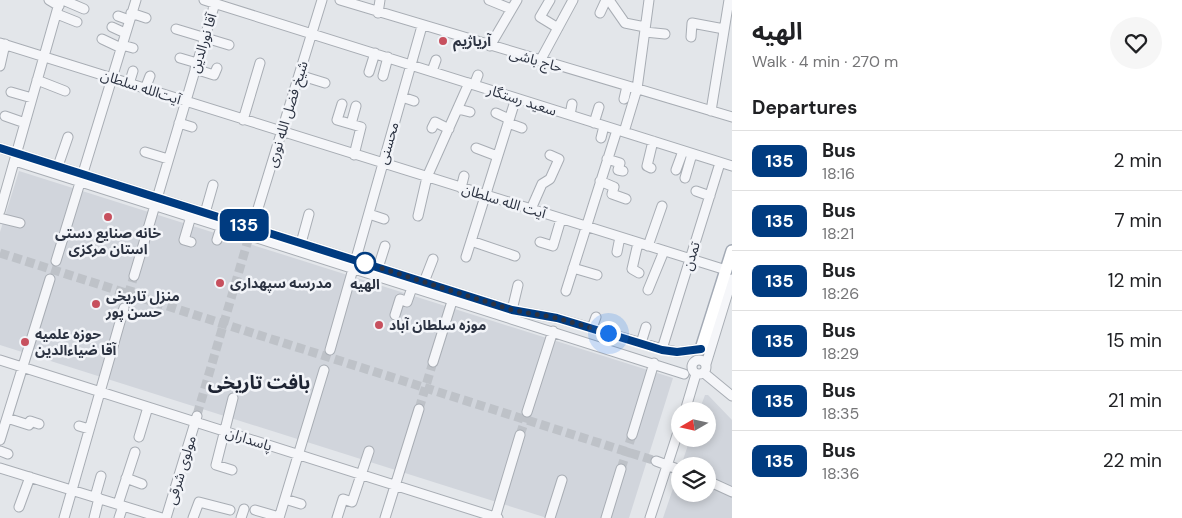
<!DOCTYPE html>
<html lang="en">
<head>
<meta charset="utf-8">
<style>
  :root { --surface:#fff; --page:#f6f6f6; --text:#202124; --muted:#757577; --line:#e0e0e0 }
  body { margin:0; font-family:"DM Sans","Noto Sans Arabic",sans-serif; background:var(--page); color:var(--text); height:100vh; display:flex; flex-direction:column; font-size:19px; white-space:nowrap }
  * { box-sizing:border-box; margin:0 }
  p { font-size:16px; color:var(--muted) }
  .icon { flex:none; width:28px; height:28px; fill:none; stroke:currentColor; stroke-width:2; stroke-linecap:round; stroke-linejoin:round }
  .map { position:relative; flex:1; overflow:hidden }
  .sheet { display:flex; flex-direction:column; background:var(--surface); width:450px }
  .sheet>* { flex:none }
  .badge { padding:0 10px; border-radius:8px; font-size:18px; line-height:32px }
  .needle { width:32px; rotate:261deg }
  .fabs { position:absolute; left:671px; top:402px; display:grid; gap:10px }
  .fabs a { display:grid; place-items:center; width:45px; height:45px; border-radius:50%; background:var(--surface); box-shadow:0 2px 8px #0003; font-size:25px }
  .you { position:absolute; width:25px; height:25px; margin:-12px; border:4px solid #fff; border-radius:50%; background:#1a73e8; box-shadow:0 0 0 8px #1a73e833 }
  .map>.badge { position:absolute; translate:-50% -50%; box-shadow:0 0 0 2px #fff }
  h2 { padding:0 20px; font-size:19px; line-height:45px }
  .round { display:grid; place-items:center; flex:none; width:52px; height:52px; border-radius:26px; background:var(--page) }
  .summary { display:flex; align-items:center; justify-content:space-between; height:85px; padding:0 20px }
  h1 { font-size:24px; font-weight:700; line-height:38px }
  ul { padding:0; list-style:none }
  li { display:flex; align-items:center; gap:15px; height:60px; padding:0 20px; border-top:1px solid var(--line) }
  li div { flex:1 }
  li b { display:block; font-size:19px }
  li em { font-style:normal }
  li .badge { min-width:55px; font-weight:700; text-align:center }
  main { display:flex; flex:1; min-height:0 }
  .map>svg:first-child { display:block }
  .built { fill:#d1d5dc }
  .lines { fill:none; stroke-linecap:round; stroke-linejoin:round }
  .minor-tunnel { stroke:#bec2c8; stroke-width:9; stroke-dasharray:9 4.5; stroke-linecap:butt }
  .minor-casing { stroke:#a8adb4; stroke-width:11 }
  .major-casing { stroke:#a3aab5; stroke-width:14 }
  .minor { stroke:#f5f6f9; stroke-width:9 }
  .major { stroke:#fff; stroke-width:11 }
  .line-casing { stroke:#fff; stroke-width:11 }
  .line { stroke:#003b80; stroke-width:8 }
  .walk { stroke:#2c3342; stroke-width:5; stroke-dasharray:0 9 }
  .poi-dot { fill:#c7505e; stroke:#f2f4f8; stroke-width:2 }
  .stop-dot { fill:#fff; stroke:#003b80; stroke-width:2.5 }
  .labels { text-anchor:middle; stroke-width:5; stroke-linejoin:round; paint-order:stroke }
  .poi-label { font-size:14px; font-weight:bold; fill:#2c3342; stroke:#f2f4f8; text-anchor:start }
  .street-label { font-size:14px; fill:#2c3342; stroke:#f2f4f8 }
  .stop-label { font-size:14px; font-weight:bold; fill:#2c3342; stroke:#f2f4f8 }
  .district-label { font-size:19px; font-weight:bold; fill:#1e2433; stroke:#f2f4f8 }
</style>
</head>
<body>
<main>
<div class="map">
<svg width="732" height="518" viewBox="0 0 732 518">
  <rect width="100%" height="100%" fill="#e3e6ea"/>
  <!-- built -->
  <path class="built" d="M19,171L673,378L629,518H547L0,345V232Z
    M705,395H708L732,420V518H663L680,468V494H708V466H681L690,439H708V411H699Z"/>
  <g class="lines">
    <!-- minor-tunnel -->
    <path class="minor-tunnel" d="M0,253L656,461
      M124,308L134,276
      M419,409L433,362
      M197,415L251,230
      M520,435L527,414
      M621,469L632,435"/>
    <defs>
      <path id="minor" d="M49,0L59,6
        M63,0L84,9
        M204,0L732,166
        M340,0L732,117
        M489,0L511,9
        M550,0L540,17L558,28
        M609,0L625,23L645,27
        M131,13L146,18
        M378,13L380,0
        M600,13L606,0
        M57,14L77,22
        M118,16L129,20
        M112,27L125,33
        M176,29L229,45
        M645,32L665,34
        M691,37L692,23L724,29
        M102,39L121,48
        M0,43L726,270
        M122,45L133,48
        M490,46L517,0
        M180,58L197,63
        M540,61L573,0
        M0,66L5,44
        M195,69L214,75L217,68
        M432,71L436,60
        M369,72L375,53
        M299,75L325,83
        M383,76L388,57
        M37,80L65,91
        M129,84L133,71
        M474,85L478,75
        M145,89L150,76
        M11,92L32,98
        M402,97L414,101
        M624,99L627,86
        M342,104L337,120L361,127L354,155
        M458,109L470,112
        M711,111L729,0
        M496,113L509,119
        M570,115L572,104
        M5,116L25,123
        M243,120L260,63
        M179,123L192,127
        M508,123L522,128
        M594,123L599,107
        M351,124L356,106
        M432,128L435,122L449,129
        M624,132L637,89L649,0
        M601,138L604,126
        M0,148L512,310L557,318L662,349L677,352L701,349
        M476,148L497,156
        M145,152L168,159
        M607,159L620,163L618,170L623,171
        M15,161L684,374
        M58,166L68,137
        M651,168L647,166L653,141
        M676,170L683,151
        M685,178L692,154
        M600,181L614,187L612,194L626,199
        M461,188L464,176
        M696,191L710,196
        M531,209L542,184L550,179L559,159L550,155
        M0,211L60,0
        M205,213L213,185
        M369,214L384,219
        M418,216L427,177L469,83
        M0,218L20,223
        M252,228L322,0
        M217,240L223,221
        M471,241L515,256
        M191,242L184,240L192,213
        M540,242L553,246L561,219
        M301,243L309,214
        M638,243L632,269L639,273
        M648,246L662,206
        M617,252L620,237
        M466,257L516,98
        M56,261L136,0
        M378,268L385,246
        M573,268L597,275
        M134,276L215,3
        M424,282L433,259
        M648,290L664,251
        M566,291L617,130
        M512,310L518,285
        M395,315L400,299L407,302L414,282
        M592,328L596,317
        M641,343L646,327
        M662,349L720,163
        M330,350L422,26
        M692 367a7 7 0 1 1 14 0a7 7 0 1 1-14 0Z
        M0,360L498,518
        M433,362L454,295
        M706,364L732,279
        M704,373L732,396
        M685,411L696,374
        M527,412L553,331
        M7,418L29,425L30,421L39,424
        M79,426L89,429
        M632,435L654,363
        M139,437L148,407
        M0,440L50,279
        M0,451L8,454
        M656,461L680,470
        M0,468L162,518
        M232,470L216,465L233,398
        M126,478L142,484
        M708,481L732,492
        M95,497L101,476
        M285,499L301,504
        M118,504L135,452
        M19,507L30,477
        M255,510L279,517
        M64,518L124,308
        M94,518L99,498
        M119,518L123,506
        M166,518L197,416
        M193,518L199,502L230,510
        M241,518L244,509
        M279,518L324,370
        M337,518L343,499L352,502L369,451
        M385,518L419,409
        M495,518L520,435
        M550,518L562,480
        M606,518L621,469
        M650,518L680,426"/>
      <path id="major" d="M701,349L732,251"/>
    </defs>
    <!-- minor casing -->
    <use href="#minor" class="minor-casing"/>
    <!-- major casing -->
    <use href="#major" class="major-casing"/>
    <!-- minor -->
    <use href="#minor" class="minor"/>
    <!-- major -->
    <use href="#major" class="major"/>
  </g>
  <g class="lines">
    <defs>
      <path id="line" d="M0,148L512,310L557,318L662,350L677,352L701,349"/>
    </defs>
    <!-- line casing -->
    <use href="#line" class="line-casing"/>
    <!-- line -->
    <use href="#line" class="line"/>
    <!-- walk -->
    <path class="walk" d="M365,263L512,310L557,318L608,333"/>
  </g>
  <!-- markers -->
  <g class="poi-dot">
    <circle cx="443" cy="41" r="5"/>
    <circle cx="108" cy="217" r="5"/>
    <circle cx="220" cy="283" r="5"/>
    <circle cx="96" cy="304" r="5"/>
    <circle cx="379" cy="325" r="5"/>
    <circle cx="25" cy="342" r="5"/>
  </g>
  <circle class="stop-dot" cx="365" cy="263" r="10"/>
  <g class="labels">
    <!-- poi labels -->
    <g class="poi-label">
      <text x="453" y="46">آریاژیم</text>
      <text x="108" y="238" text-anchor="middle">خانه صنایع دستی<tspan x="108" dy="16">استان مرکزی</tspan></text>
      <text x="230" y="288">مدرسه سپهداری</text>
      <text x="106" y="301">منزل تاریخی<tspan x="106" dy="16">حسن پور</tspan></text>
      <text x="389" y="330">موزه سلطان آباد</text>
      <text x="35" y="339">حوزه علمیه<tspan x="35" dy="16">آقا ضیاءالدین</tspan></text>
    </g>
    <!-- street labels -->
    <g class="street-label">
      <text transform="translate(203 43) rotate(-73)" y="5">آقا نورالدین</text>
      <text transform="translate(536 60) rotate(16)" y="5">حاج باشی</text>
      <text transform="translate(141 87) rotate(18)" y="5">آیت‌الله سلطان</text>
      <text transform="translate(522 100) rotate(18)" y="5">سعید رستگار</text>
      <text transform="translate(287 114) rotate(-73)" y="5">شیخ فضل الله نوری</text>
      <text transform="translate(388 143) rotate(-74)" y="5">محسنی</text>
      <text transform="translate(504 201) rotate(17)" y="5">آیت الله سلطان</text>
      <text transform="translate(691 256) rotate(-73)" y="5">تمدن</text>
      <text transform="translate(249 439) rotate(18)" y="5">پاسداران</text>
      <text transform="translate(181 470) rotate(-73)" y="5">مولوی شرقی</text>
    </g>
    <!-- stop labels -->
    <g class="stop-label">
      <text x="365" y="289">الهیه</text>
    </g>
    <!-- district labels -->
    <g class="district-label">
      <text x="259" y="389">بافت تاریخی</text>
    </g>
  </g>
</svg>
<div class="fabs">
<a><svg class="needle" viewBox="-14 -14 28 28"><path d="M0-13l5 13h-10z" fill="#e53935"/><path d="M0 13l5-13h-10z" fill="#757577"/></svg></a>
<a><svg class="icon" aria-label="layers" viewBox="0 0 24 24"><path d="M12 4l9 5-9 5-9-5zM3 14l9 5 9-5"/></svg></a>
</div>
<div class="you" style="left:608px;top:333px"></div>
<b class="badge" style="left:244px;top:225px;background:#003b80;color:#fff">135</b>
</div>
<section class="sheet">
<div class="summary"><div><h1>الهیه</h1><p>Walk · 4 min · 270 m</p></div><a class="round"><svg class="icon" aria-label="heart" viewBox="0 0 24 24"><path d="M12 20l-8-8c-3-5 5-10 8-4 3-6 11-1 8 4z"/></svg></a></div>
<h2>Departures</h2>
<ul>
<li><span class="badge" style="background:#003b80;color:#fff">135</span><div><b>Bus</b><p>18:16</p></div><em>2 min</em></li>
<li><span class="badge" style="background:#003b80;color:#fff">135</span><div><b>Bus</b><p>18:21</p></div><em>7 min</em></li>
<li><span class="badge" style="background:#003b80;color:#fff">135</span><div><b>Bus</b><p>18:26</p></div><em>12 min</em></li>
<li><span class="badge" style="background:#003b80;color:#fff">135</span><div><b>Bus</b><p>18:29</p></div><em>15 min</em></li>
<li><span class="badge" style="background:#003b80;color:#fff">135</span><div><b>Bus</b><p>18:35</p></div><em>21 min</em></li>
<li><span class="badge" style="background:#003b80;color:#fff">135</span><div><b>Bus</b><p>18:36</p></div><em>22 min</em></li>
</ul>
</section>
</main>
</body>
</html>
